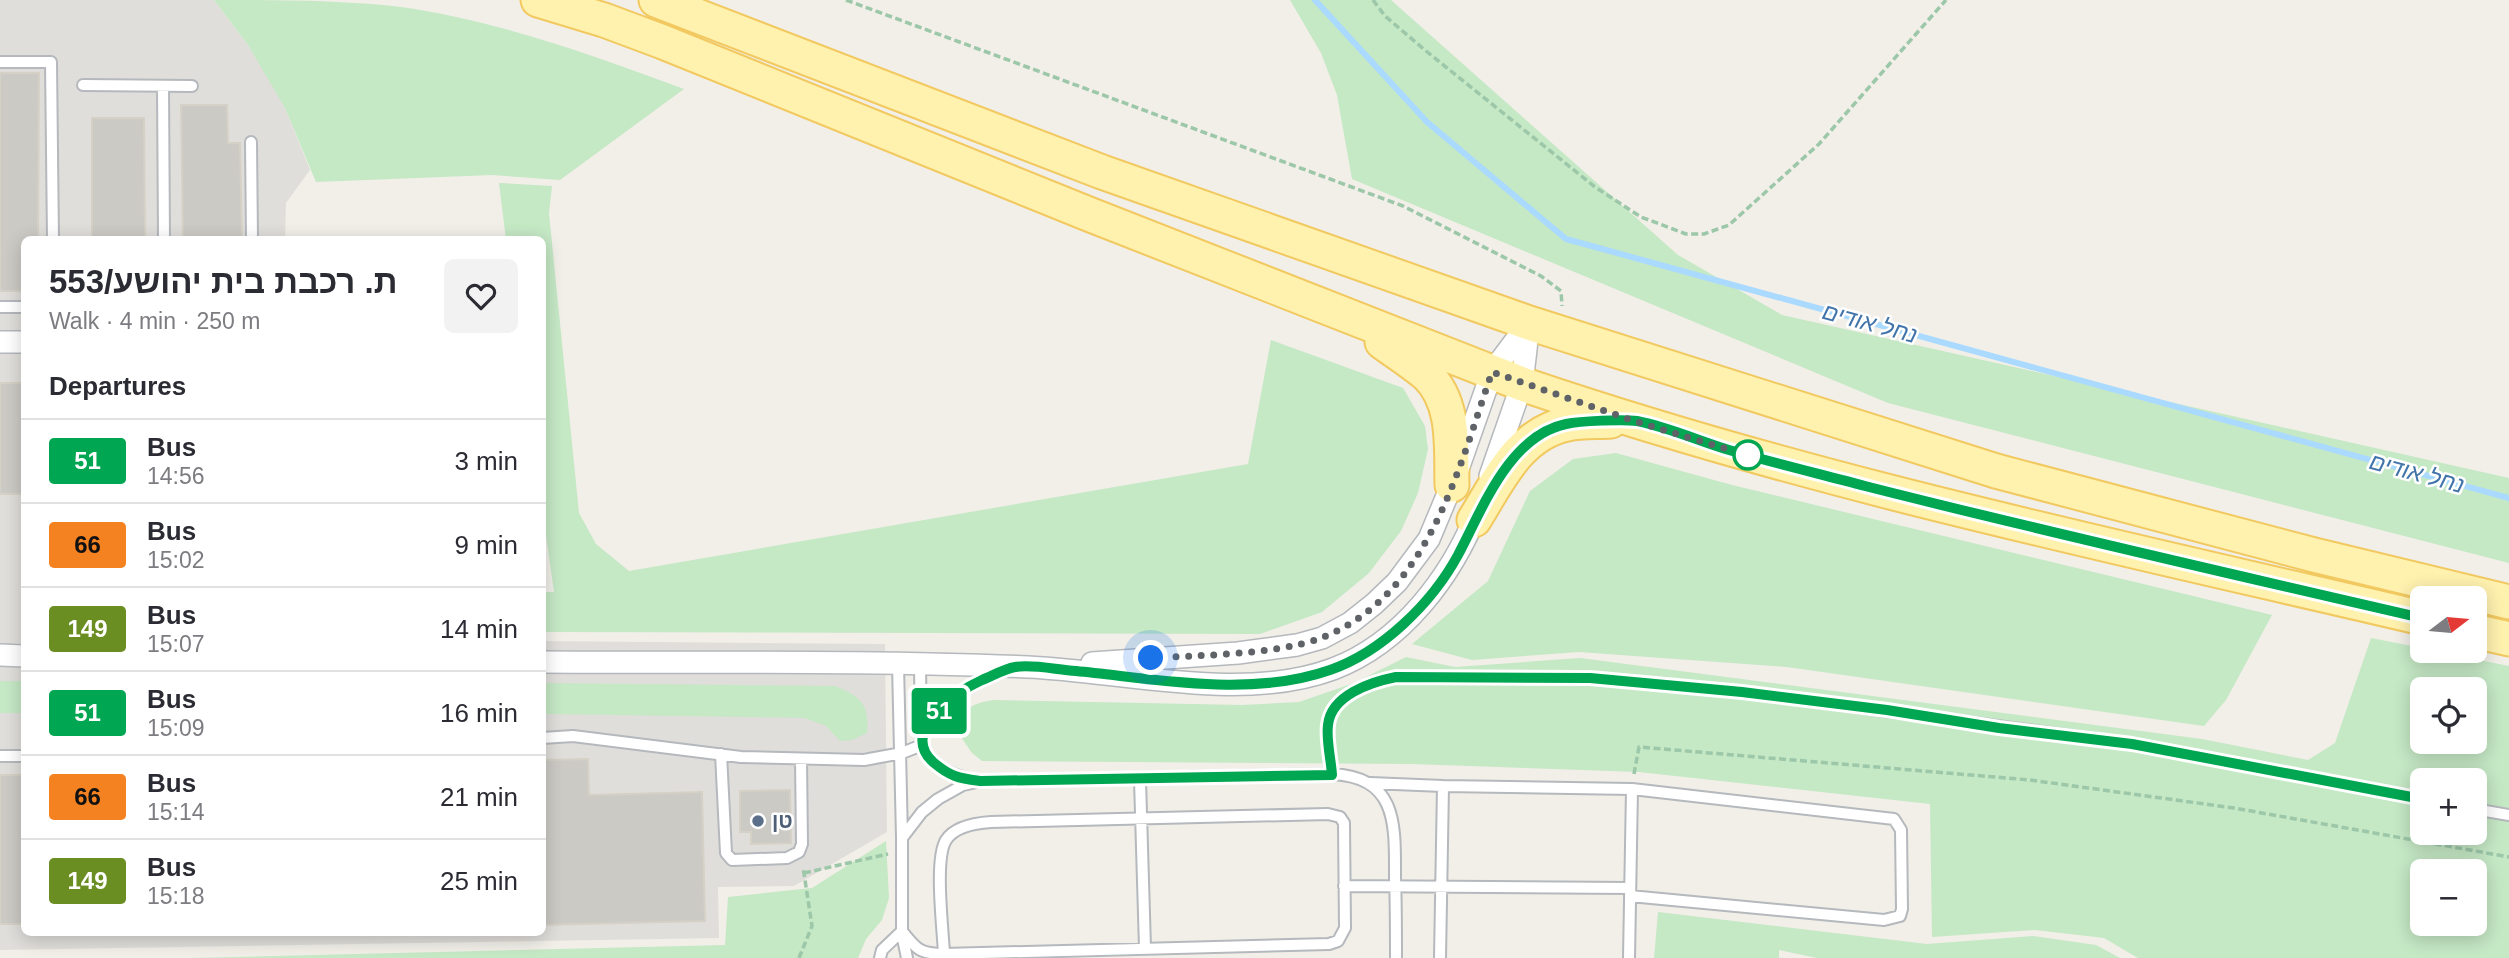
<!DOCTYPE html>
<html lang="en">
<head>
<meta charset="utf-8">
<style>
  :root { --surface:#fff; --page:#f2f2f3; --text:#2b2b33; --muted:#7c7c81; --line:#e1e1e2 }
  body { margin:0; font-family:Arial,"Noto Sans Hebrew",sans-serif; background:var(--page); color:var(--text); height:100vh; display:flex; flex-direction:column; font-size:26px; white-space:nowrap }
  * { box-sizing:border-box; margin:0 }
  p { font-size:23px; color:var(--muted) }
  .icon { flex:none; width:38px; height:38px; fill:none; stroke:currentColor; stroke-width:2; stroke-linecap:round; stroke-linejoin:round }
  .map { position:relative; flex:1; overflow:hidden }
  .sheet { position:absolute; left:21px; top:236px; width:525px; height:700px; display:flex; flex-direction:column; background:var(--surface); border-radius:10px; box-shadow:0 4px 18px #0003 }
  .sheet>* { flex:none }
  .badge { padding:0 14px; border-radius:5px; font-size:24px; line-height:46px }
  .needle { width:46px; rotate:74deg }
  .buttons { position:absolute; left:2410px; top:586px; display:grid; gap:14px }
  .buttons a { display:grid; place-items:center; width:77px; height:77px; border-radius:10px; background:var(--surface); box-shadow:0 4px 18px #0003; font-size:35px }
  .you { position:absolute; width:35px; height:35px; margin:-18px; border:5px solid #fff; border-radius:50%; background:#1a73e8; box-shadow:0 0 0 10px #1a73e833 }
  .map>.badge { position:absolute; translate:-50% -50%; box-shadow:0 0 0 4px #fff }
  h2 { padding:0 28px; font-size:26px; line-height:63px }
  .round { display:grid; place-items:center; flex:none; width:74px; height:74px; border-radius:10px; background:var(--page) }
  .head { display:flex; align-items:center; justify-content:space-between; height:119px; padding:0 28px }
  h1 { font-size:33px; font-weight:700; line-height:52px }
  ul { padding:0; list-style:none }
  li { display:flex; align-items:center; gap:21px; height:84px; padding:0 28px; border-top:2px solid var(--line) }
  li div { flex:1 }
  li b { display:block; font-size:26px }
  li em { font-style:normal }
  li .badge { min-width:77px; font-weight:700; text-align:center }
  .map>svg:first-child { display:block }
  .industrial { fill:#e0deda }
  .green { fill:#c5e8c5; fill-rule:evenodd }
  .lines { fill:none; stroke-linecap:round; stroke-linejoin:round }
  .stream { stroke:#aadaff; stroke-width:6 }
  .building { fill:#cccac5; stroke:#d6d1c6; stroke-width:2 }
  .lane-casing { stroke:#b5b8bc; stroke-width:14 }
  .street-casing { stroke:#b5b8bc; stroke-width:24 }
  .primary-casing { stroke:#f2c960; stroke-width:37 }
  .path { stroke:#9cc7a9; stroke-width:3.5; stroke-dasharray:7 3.5; stroke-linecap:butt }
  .lane { stroke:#fff; stroke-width:10 }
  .street { stroke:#fff; stroke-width:21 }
  .primary { stroke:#fff2af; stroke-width:33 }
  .line-casing { stroke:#fff; stroke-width:16 }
  .line { stroke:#00a651; stroke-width:10 }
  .walk { stroke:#5f6368; stroke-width:7; stroke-dasharray:0 12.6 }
  .stop-dot { fill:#fff; stroke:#00a651; stroke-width:3.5 }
  .service-dot { fill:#5c6f8a; stroke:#fff; stroke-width:2.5 }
  .labels { text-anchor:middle; stroke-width:5; stroke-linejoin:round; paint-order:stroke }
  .service-label { font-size:21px; font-weight:bold; fill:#4e5e75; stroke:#fff; text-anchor:start }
  .water-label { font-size:23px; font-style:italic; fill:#4174aa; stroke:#fff }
</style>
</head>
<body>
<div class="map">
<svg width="2509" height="958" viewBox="0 0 2509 958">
  <rect width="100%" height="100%" fill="#f1efe8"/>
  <!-- industrial -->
  <path class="industrial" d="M0,0H214L248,45L281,98L310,170L286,203L285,240H24V933H542L543,641L885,644L887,832L794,886L718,887L719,938L0,950Z"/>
  <!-- green -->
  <path class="green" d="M214,0C276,0 339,0 401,7C499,21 592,55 684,89L560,180L492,175L316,182L285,108L248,45Z
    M1290,0H1391L1678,255L1782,315L2509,478V563L1888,403L1352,179L1337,95L1321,53Z
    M499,183L552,186L549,213L579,513L596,544L629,571L1248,464L1271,340L1403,388L1425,426L1428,449L1418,493L1401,531L1369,573L1322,612L1260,634L543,632V592H554L542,507V240H506Z
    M1616,453L1732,485L2272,615L2226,700L2204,726L1787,667L1579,652L1472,660L1412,644L1488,581L1530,491L1573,459Z
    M2371,638L2422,648V651H2434L2509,666V958H2138L2104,938L2035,930L1932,937L1930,804L1639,772L1412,764L982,761L972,753L959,734C960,709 970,704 993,700L1242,705L1299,702L1354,683L1406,657L1455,667L1580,658L2202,739L2308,760L2335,743ZM2422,690H2474V742H2422ZM2422,780H2474V833H2422ZM2422,872H2474V924H2422Z
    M0,681H24V713H0Z
    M543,683L835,686C860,696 870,704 867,733L852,740L840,741L826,726L805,718L543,714Z
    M886,841L889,898L882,920L866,939L858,958H191L725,945L728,897L812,888Z
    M1658,912L1927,944L2033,936L2096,945L2120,958H1817L1779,950V958H1654Z"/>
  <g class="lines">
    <!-- stream -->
    <path class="stream" d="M1315,0L1427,122L1566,239L2509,498"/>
  </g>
  <!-- building -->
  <path class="building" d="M0,73H39L38,240H24V291H0Z
    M181,105H227L228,143H240L242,240H183Z
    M92,118H144L145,240H92Z
    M0,383H24V494H0Z
    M588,759L589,795L702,792L705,921L542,925V760Z
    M0,775H24V924H0Z
    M790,790L791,843L751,844V832H740V791Z"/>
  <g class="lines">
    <defs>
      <path id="lane" d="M0,62H51L53,240
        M83,85L192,86
        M163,86L164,240
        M251,142L252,240
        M0,307H24
        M898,664L902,838
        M920,665L921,735C924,765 949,775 975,780
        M921,735C947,697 962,689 1003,671
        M542,738L573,736L741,757L864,760L902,753L922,745
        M721,754L726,853L732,860L787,858L799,852L802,844L801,759
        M0,756H24
        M1332,774C1331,759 1326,740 1328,725C1331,695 1371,682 1396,677L1590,678L1742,692L2132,744L2422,799
        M1140,780L1145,948
        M1370,783L1443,786
        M2474,809L2509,815
        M1344,886L1630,888
        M1630,896L1884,920L1900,916L1902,909L1901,830L1894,819L1632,789
        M902,931C916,949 920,954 944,954L1329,944L1338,941L1345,928L1344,823L1340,817L1328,814L991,822C976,823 955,826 946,840C934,859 943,929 944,954
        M902,934L907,958
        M880,958L882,950L902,931V838L922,812L938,799L963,785L981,781L1332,774C1398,777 1395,825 1395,877C1396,904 1396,931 1396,958
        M1440,958L1443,786L1632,789L1629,958"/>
      <path id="street" d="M0,342H24
        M1490,476L1522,384L1529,323
        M0,655L24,656
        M542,662C704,663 867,660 1028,667C1123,671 1242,703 1333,669C1402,643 1452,576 1478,510
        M1092,663L1238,653L1297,645L1322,638L1350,623L1374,604L1397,582L1429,539L1457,472L1492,372L1528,324"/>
      <path id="primary" d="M538,0L604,20L663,42L1091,215L1522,384C1816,484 2120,547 2422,618
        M656,0L1102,172L1529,323L1996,471L2314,555L2509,602
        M1382,342C1397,353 1413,363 1427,375C1456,403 1451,448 1452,485
        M1474,520C1498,482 1518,434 1567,424C1581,421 1597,422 1611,421
        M2474,631L2509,639"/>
    </defs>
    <!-- lane casing -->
    <use href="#lane" class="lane-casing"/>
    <!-- street casing -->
    <use href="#street" class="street-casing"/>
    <!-- primary casing -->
    <use href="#primary" class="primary-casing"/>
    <!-- path -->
    <path class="path" d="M846,0L1403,206L1541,276L1561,291L1562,306
      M1373,0L1385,16L1426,51L1595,187L1641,217L1686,234H1704L1729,225L1819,144L1946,0
      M1634,774L1639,747L2030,780L2234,808L2509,857
      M804,873L888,854
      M799,958L812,926L803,867"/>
    <!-- lane -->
    <use href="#lane" class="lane"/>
    <!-- street -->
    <use href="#street" class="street"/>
    <!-- primary -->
    <use href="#primary" class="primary"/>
  </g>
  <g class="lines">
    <defs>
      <path id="line" d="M2422,618C2236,575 2050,533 1865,486C1820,474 1774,463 1729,450C1699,441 1668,427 1637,421C1623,419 1580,421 1566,424C1509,436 1483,508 1458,555C1432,603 1382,652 1330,670C1250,698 1158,679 1076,671C1057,670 1034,664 1015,667C1004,669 992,676 982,680C955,692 899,731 933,762C940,768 947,773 955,776C963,779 973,780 981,781L1332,775C1331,759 1326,740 1328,725C1331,695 1371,682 1396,677L1590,678L1742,692L1887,710L1999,728L2132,744L2422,799"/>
    </defs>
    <!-- line casing -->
    <use href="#line" class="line-casing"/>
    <!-- line -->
    <use href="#line" class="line"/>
    <!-- walk -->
    <path class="walk" d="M1151,658C1201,655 1275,655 1321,638C1429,596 1458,470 1492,372L1634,421L1750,456L1748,455"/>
  </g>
  <!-- markers -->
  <circle class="stop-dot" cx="1748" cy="455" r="14"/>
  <circle class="service-dot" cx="758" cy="821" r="7"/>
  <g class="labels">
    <!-- service labels -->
    <g class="service-label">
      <text x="772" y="828">טן</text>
    </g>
    <!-- water labels -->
    <g class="water-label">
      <text transform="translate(1870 323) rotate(15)" y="8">נחל אודים</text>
      <text transform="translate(2417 473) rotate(15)" y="8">נחל אודים</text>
    </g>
  </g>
</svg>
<div class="buttons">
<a><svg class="needle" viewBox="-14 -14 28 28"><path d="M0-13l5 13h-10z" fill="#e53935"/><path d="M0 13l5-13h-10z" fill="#7c7c81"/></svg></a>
<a><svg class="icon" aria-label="locate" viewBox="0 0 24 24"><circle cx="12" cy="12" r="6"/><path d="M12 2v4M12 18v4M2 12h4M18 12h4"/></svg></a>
<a>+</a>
<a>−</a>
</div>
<div class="you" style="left:1151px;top:658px"></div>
<b class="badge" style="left:939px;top:711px;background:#00a651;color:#fff">51</b>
<section class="sheet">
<div class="head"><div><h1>ת. רכבת בית יהושע/553</h1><p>Walk · 4 min · 250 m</p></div><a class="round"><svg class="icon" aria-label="heart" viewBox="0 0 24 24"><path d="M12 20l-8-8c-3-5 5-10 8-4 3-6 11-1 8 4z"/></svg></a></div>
<h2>Departures</h2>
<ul>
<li><span class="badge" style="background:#00a651;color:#fff">51</span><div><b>Bus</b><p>14:56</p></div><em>3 min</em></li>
<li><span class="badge" style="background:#f58220;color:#111">66</span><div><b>Bus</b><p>15:02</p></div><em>9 min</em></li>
<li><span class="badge" style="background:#6b8e23;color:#fff">149</span><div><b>Bus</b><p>15:07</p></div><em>14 min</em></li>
<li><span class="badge" style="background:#00a651;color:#fff">51</span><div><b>Bus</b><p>15:09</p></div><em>16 min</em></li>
<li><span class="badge" style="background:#f58220;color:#111">66</span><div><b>Bus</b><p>15:14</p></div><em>21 min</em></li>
<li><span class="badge" style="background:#6b8e23;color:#fff">149</span><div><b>Bus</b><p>15:18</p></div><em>25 min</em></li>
</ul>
</section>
</div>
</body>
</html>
